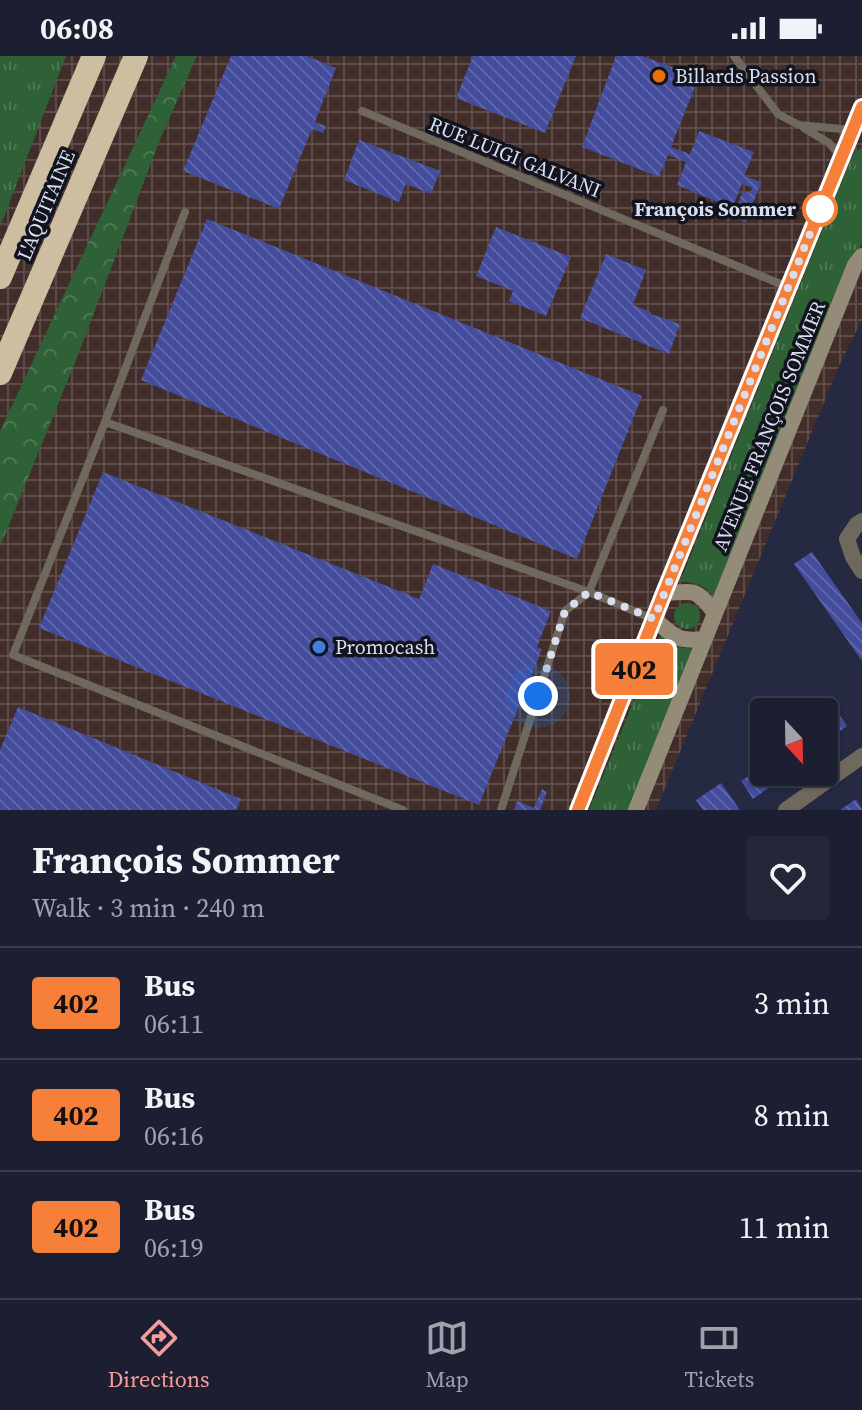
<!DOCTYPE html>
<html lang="en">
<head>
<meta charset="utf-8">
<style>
  :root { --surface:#1c1f31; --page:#252739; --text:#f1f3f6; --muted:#a0a2ab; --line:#3a3d4d; --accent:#f59b98 }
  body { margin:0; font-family:"Source Serif 4",serif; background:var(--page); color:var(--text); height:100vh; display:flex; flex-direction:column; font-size:30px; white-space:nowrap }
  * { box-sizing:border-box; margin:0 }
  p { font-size:26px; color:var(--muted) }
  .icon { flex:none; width:44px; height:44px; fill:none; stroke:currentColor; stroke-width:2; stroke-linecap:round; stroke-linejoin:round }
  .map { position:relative; height:754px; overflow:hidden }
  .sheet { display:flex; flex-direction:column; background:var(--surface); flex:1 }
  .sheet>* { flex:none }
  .badge { padding:0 16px; border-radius:6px; font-size:28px; line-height:52px }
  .needle { width:52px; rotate:158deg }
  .buttons { position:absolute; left:750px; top:642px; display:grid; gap:16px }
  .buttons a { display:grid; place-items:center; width:88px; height:88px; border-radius:8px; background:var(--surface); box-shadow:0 2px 6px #0004,0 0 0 2px var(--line); font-size:40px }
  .you { position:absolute; width:40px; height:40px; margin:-20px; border:6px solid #fff; border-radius:50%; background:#1a73e8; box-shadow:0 0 0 12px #1a73e833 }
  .map>.badge { position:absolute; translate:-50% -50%; box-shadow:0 0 0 4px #fff }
  .round { display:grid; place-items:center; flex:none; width:84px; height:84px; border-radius:8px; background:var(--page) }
  .overview { display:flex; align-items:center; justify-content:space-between; height:136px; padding:0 32px }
  h1 { font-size:38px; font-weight:700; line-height:60px }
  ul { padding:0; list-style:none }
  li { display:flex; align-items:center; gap:24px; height:112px; padding:0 32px; border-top:2px solid var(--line) }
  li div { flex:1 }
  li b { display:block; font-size:30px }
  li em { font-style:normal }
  li .badge { min-width:88px; font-weight:700; text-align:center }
  .status { display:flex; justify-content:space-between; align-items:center; height:56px; padding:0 40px; background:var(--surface); direction:ltr }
  .status svg { height:22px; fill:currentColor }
  .menu { display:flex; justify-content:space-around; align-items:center; height:112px; border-top:2px solid var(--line); background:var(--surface); font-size:22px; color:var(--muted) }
  .menu a { display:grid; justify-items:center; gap:4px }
  .menu .on { color:var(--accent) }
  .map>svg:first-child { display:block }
  .industrial { fill:url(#industrial-grid) }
  .grass { fill:url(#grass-tufts) }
  .forest { fill:url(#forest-crowns) }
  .building { fill:url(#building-back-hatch) }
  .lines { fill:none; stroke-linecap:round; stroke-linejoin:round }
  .lane { stroke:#6f695d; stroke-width:8 }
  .street { stroke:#6f695d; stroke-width:16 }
  .secondary { stroke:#958b79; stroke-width:16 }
  .highway { stroke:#cebea1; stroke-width:24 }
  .line-casing { stroke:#fff; stroke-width:18 }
  .line { stroke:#f67f39; stroke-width:12 }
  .walk { stroke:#dadded; stroke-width:8; stroke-dasharray:0 14.4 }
  .food-dot { fill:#e8710a; stroke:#11131e; stroke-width:3 }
  .stop-dot { fill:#fff; stroke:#f67f39; stroke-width:4 }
  .shop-dot { fill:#3f7fe0; stroke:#11131e; stroke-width:3 }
  .labels { text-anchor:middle; stroke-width:7; stroke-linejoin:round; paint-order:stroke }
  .poi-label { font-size:20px; fill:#dadded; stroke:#11131e; text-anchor:start }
  .street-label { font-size:20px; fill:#dadded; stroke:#11131e }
  .stop-label { font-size:20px; font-weight:bold; fill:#dadded; stroke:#11131e; text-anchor:end }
</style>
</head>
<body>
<div class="status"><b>06:08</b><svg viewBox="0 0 49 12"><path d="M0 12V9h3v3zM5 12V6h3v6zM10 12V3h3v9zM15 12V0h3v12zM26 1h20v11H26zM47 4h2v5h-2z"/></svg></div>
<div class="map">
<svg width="862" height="754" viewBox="0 0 862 754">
  <defs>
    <pattern id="industrial-grid" width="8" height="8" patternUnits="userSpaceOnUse" patternTransform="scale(2)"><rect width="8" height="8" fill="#412d29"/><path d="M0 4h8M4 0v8" fill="none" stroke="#5c4b48"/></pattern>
    <pattern id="grass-tufts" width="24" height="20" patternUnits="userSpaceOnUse" patternTransform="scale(2)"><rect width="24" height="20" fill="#2e6135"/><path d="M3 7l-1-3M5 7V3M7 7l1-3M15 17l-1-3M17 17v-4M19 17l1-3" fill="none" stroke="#4c7753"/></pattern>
    <pattern id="forest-crowns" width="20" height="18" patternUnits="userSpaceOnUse" patternTransform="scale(2)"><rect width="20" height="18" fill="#2e6135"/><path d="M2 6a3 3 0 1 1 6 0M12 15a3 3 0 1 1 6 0" fill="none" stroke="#4c7753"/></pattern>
    <pattern id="building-back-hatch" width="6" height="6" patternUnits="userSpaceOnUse" patternTransform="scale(2)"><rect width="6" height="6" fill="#444c9c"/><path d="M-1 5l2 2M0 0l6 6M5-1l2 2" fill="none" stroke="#5e65aa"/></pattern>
  </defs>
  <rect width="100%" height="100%" fill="#252941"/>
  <!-- industrial -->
  <path class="industrial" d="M0,0H862V264L840,308L656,754H0Z"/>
  <!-- grass -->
  <path class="grass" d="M0,0H66L0,171Z
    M862,91V188L848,210L715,541C706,530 694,525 680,526L853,98Z
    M674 560a13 13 0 1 1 26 0a13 13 0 1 1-26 0Z
    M661,579C671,588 680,594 694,592L628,754H589Z"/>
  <!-- forest -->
  <path class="forest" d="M176,0H197L161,81L76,304L0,491V375Z"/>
  <!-- building -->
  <path class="building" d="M231,0H307L336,12L315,66L326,70L323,77L312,73L279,153L183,115Z
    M473,0H576L545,77L456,42Z
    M616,0H642L699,21L671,91L690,98L699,75L754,96L744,120L761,126L746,166L733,161L743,135L750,137L752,132L742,128L732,152L677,129L686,106L668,99L659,121L582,91Z
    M359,84L440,115L431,138L406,128L399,146L344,124Z
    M207,163L642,340L577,503L141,324Z
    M496,171L571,201L546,260L509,245L513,235L476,220Z
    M606,198L646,214L633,249L651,256V258L680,268L669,298L580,262Z
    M103,416L419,543L433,508L551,555L537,591L542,593L479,749L39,572Z
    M812,496L862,567V605L794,508Z
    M18,651L241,743L236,754H0V694Z
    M836,654L847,670L824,687V663Z
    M761,712L764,716H791L753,743L741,725Z
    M721,727L740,754H703L696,744Z
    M542,733L547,736L540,754H514L517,745L534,752Z
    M856,743L862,754H840Z"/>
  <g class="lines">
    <!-- lane -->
    <path class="lane" d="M734,0L778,58L799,69L852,74
      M362,55L788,231
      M804,72L829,87L841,101
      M185,156L105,366L13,599L403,754
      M105,366L589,536L653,563
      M501,754L565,555L589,536L663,354"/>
    <!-- street -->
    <path class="street" d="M862,465L857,468L847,483L853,501L862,515
      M786,754L862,700"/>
    <!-- secondary -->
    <path class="secondary" d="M664,537C695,536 695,531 715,557
      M654,563C674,580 677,586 704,583
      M578,754L664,537L862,51
      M636,754L855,209L862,200"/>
    <!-- highway -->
    <path class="highway" d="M0,221L94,0
      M0,317L136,0"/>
  </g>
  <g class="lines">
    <defs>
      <path id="line" d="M578,754L664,537L862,51"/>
    </defs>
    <!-- line casing -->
    <use href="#line" class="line-casing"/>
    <!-- line -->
    <use href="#line" class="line"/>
    <!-- walk -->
    <path class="walk" d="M538,640L565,555L589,536L654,563L820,153"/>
  </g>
  <!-- markers -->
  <circle class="food-dot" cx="659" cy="20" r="8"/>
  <circle class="stop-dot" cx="820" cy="153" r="16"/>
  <circle class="shop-dot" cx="319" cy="591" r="8"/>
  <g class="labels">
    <!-- poi labels -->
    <g class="poi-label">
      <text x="675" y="27">Billards Passion</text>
      <text x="335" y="598">Promocash</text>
    </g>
    <!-- street labels -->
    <g class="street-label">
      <text transform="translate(515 101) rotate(22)" y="7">RUE LUIGI GALVANI</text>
      <text transform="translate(46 149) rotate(-67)" y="7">L'AQUITAINE</text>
      <text transform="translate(769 370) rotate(-68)" y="7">AVENUE FRANÇOIS SOMMER</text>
    </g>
    <!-- stop labels -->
    <g class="stop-label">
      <text x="796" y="160">François Sommer</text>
    </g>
  </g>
</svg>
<div class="buttons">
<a><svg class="needle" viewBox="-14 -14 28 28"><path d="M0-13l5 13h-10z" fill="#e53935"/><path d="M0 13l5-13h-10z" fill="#a0a2ab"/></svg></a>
</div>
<div class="you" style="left:538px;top:640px"></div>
<b class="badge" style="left:634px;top:613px;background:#f67f39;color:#111">402</b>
</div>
<section class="sheet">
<div class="overview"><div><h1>François Sommer</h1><p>Walk · 3 min · 240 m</p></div><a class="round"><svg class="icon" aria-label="heart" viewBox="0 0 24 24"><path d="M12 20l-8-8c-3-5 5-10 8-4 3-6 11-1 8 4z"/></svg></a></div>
<ul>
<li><span class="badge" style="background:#f67f39;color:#111">402</span><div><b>Bus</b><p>06:11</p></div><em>3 min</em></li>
<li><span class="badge" style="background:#f67f39;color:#111">402</span><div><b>Bus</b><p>06:16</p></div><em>8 min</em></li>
<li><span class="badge" style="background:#f67f39;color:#111">402</span><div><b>Bus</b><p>06:19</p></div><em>11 min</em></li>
</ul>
</section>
<nav class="menu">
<a class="on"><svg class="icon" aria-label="directions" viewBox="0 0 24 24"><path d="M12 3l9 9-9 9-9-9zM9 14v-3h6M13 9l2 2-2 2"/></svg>Directions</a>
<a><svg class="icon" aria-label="map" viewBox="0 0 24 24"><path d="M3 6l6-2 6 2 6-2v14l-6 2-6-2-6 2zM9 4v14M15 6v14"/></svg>Map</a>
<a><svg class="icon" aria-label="tickets" viewBox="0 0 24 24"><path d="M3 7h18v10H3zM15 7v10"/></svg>Tickets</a>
</nav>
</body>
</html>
